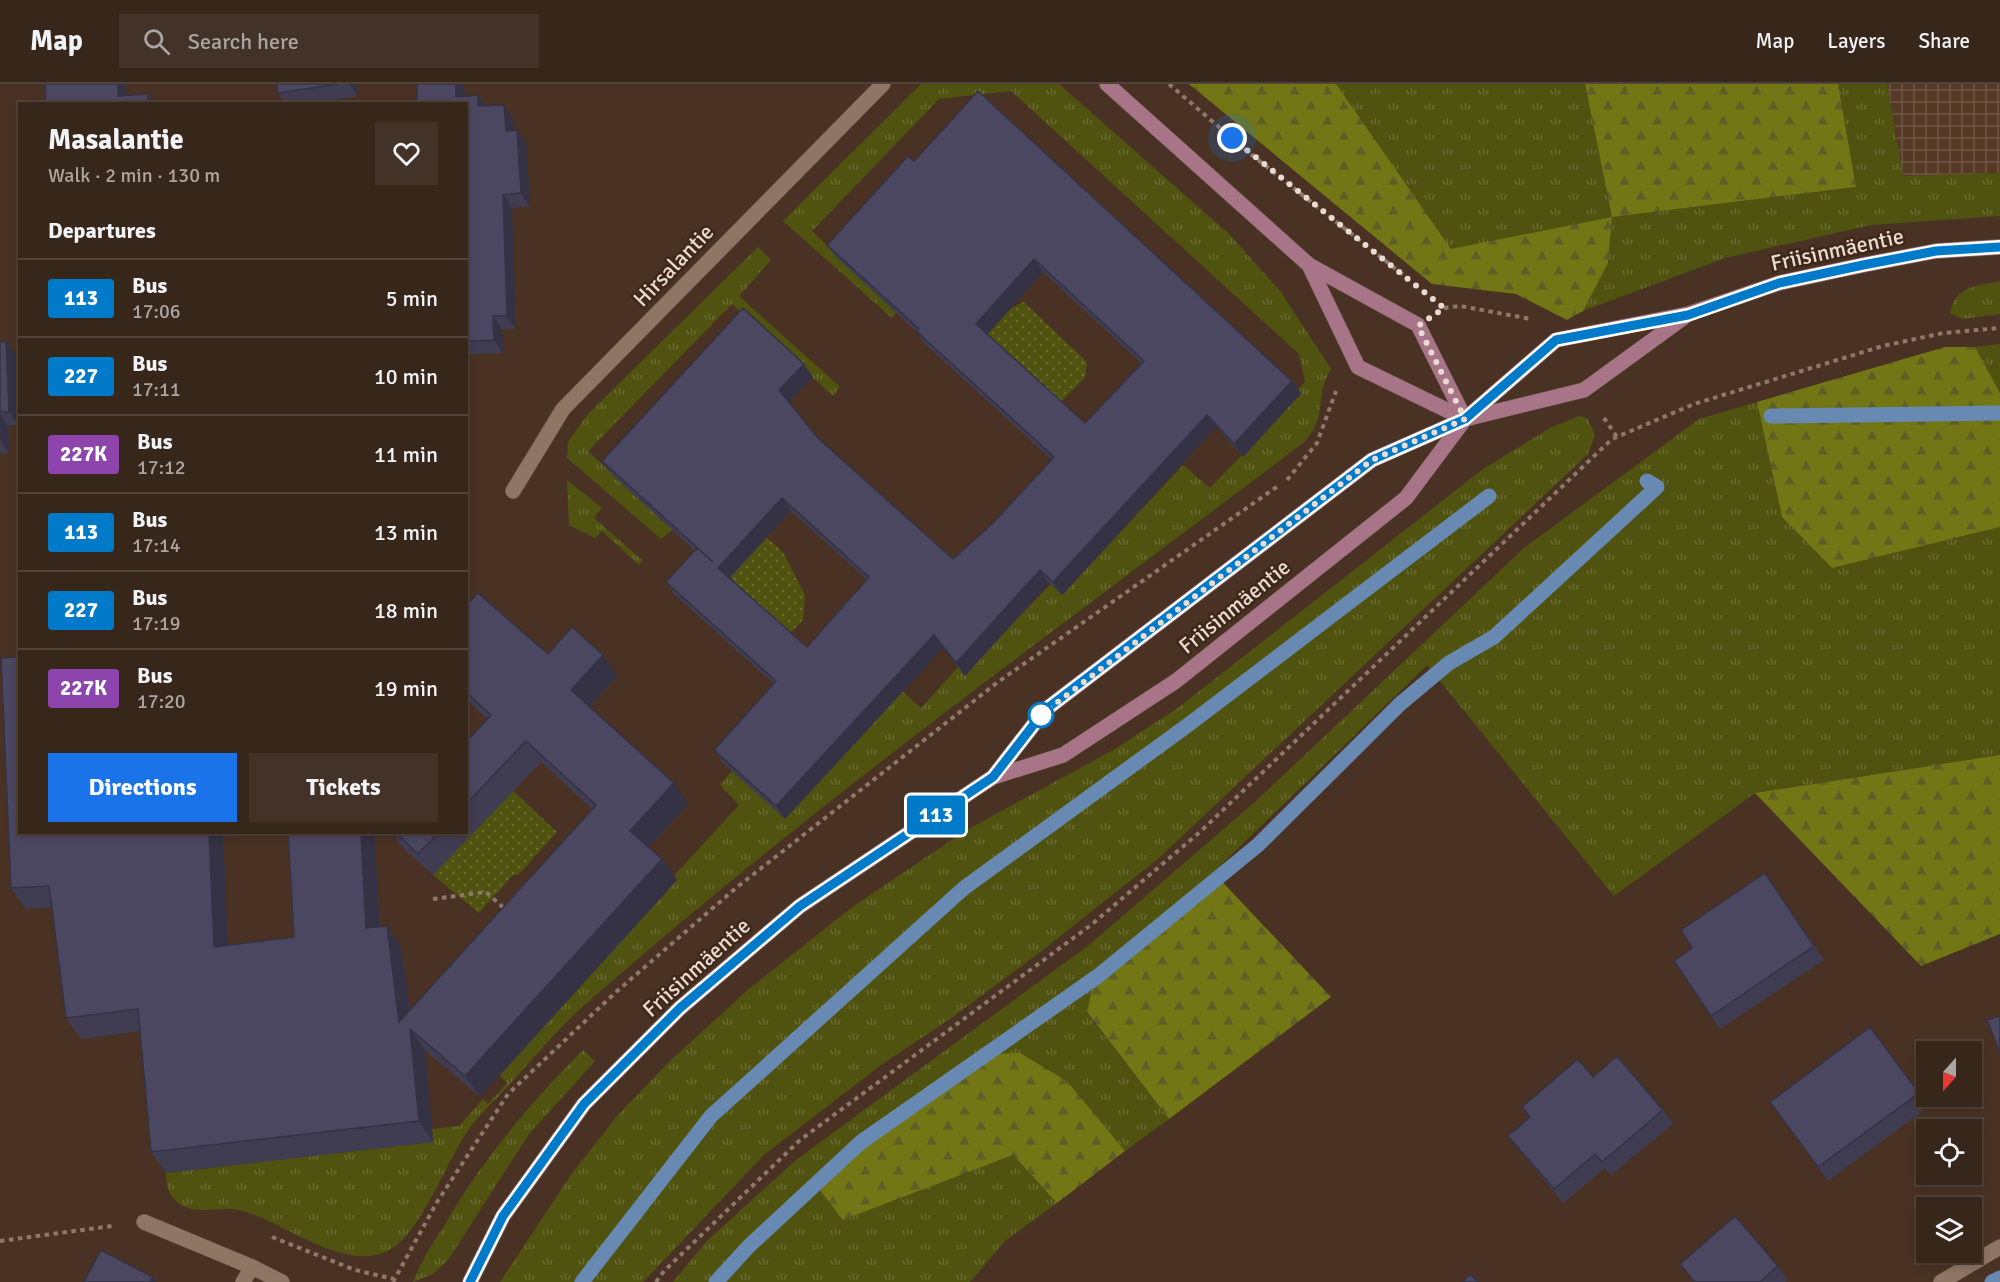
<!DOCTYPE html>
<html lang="en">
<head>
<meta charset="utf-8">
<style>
  :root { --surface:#37261a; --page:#423227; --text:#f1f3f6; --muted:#aaa5a2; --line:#514339; --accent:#1a73e8 }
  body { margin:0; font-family:Signika,sans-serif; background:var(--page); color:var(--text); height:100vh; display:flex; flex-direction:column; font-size:22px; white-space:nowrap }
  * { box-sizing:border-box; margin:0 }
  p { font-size:20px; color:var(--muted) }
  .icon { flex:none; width:33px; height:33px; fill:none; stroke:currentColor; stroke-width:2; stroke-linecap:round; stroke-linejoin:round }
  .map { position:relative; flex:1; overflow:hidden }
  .panel { position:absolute; left:18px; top:18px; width:450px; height:732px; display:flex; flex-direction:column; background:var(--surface); border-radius:0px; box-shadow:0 3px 9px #0003,0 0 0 2px var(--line) }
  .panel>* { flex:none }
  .badge { padding:0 12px; border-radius:4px; font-size:21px; line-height:39px }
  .needle { width:39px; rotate:201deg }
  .buttons { position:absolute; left:1916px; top:957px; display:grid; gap:12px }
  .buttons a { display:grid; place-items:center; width:66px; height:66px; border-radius:0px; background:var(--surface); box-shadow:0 3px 9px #0003,0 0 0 2px var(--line); font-size:30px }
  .you { position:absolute; width:30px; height:30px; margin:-15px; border:4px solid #fff; border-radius:50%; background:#1a73e8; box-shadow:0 0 0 9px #1a73e833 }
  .map>.badge { position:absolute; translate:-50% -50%; box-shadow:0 0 0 3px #fff }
  h2 { padding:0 30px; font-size:22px; line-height:54px }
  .round { display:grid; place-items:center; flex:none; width:63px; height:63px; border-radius:0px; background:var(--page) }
  .summary { display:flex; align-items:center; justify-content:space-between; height:102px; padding:0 30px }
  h1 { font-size:28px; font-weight:700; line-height:45px }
  .button { display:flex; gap:12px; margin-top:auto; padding:12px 30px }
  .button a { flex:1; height:69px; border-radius:0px; background:var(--accent); color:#fff; font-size:24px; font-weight:700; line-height:69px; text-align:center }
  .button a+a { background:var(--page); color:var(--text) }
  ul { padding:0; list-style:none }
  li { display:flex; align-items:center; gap:18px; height:78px; padding:0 30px; border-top:2px solid var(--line) }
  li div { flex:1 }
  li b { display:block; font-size:22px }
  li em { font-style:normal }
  li .badge { min-width:66px; font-weight:700; text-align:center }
  header { display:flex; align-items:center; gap:36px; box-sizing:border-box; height:84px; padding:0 30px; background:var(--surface); border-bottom:2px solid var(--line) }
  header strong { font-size:28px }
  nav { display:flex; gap:33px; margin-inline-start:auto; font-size:21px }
  .search { width:420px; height:54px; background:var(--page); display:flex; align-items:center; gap:15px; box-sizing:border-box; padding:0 21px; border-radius:0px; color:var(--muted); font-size:22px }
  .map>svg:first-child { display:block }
  .industrial { fill:url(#industrial-grid) }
  .grass { fill:url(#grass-tufts) }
  .forest { fill:url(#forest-firs) }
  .park { fill:url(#park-dots) }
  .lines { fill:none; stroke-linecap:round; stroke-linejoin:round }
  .stream { stroke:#6889b2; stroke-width:15 }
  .lane-casing { stroke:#634f42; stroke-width:16 }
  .street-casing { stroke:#634f42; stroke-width:16 }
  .secondary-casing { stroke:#634f42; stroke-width:16 }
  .path { stroke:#8d796c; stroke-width:4; stroke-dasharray:4.5 4.5; stroke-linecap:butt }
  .lane { stroke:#8f7563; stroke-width:15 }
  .street { stroke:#8f7563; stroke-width:15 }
  .secondary { stroke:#a77587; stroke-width:15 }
  .wall { fill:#403d53; fill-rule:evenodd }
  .shaded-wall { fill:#343244 }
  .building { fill:#4b4761; stroke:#343244; stroke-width:1.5; fill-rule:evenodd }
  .line-casing { stroke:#fff; stroke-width:14 }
  .line { stroke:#007ac9; stroke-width:9 }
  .walk { stroke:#eadbd2; stroke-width:6; stroke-dasharray:0 10.8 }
  .stop-dot { fill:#fff; stroke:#007ac9; stroke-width:3 }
  .labels { text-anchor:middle; stroke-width:5; stroke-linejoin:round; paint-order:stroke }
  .street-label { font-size:22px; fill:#eadbd2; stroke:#3e2819 }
</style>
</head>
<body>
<header>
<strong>Map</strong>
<div class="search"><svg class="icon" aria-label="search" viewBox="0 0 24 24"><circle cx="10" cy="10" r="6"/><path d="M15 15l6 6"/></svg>Search here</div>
<nav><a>Map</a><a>Layers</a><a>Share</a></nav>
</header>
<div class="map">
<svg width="2000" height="1198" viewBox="0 0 2000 1198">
  <defs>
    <pattern id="industrial-grid" width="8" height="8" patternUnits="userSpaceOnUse" patternTransform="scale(1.5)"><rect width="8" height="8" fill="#563925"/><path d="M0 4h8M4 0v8" fill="none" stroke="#6e5544"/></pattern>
    <pattern id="grass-tufts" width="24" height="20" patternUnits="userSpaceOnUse" patternTransform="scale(1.5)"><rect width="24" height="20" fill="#505310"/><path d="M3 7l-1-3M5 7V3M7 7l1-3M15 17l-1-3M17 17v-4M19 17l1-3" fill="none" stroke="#696b32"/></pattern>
    <pattern id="forest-firs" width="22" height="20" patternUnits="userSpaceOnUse" patternTransform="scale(1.5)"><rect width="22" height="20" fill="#727614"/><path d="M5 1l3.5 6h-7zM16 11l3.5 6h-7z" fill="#5e5f27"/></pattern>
    <pattern id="park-dots" width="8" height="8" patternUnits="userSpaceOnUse" patternTransform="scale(1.5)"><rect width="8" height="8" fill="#505310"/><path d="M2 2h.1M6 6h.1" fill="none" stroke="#696b32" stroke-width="1.8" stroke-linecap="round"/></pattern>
  </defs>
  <rect width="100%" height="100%" fill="#493223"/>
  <!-- industrial -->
  <path class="industrial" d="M1887,0H2000V89L1903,92Z"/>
  <!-- grass -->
  <path class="grass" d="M921,0H1059L1229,150L1281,208L1331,285C1313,314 1330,330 1303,359C1060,543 810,722 580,925C555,948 532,976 509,1001C495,1017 476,1033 465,1051C445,1082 422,1144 393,1164C347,1193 284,1136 239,1126C219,1122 191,1133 175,1116C167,1109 167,1099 166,1089L433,1058L432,1045L459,1042L483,1015L488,1020L507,999L499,991L676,796L673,793L739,721L720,701L732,687L901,606L921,624L960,581L1015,537L1051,500L1063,510L1183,381L1210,404L1301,310L1298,306L1305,298L1299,270L1011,7L939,15L812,147L896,228L892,234L783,137Z
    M1336,0H1585L1612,133L1856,103L1838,0H1887L1903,92L2000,89V132L1871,141L1725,174L1583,227L1608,179L1612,133L1451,166Z
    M758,163L771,176L739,212L840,303L833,312L732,220L588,367L672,446L661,455L567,374L568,358L587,331Z
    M2000,197V230L1962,235L1950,229C1955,202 1977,202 2000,197Z
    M2000,260V309L1975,263Z
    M1757,318L1782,433L1832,484L2000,443V671L1755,709L1614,812L1427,581L1092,906L1087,929L1169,1035L1125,1067L1067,997L1020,969L843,1136L1013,1071L1057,1119L1005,1157L970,1198H673L707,1157L796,1076L1089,861L1256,717L1524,464L1699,335Z
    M1579,332L1587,334L1595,351L1588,370L1159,774L1039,869L950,935L881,981L764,1071L643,1198H500L570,1092L617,1032L671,976L750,904L851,824L965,747L1115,665L1179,623L1483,385L1550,344Z
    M567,396L602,424L594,434L642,476L639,481L602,447L595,454L569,441Z
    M583,966L595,977L529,1050L448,1176L433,1190L413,1198C421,1177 432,1161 444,1142C482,1076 529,1020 583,966Z"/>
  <!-- forest -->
  <path class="forest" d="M1189,0H1336L1451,165L1612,133L1585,0H1838L1856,103L1612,133L1608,179L1583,227L1567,236L1516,210L1432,200Z
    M1945,263H1975L2000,309V443L1832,484L1782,433L1757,318Z
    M2000,671V850L1921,882L1755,709Z
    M1214,789L1331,913L1169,1035L1087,928L1092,906Z
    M1020,969L1067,997L1125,1067L1057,1119L1013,1071L843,1136L813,1097L979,970Z"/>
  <!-- park -->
  <path class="park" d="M1024,218L1087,278L1085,293L1059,320L985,253L1011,224Z
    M755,443L783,468L805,511L803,536L788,551L727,496L753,468Z
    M512,706L557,748L518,791H513L479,829L433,791Z"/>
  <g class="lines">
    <!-- stream -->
    <path class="stream" d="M1771,332L2000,329
      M582,1198L711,1032L964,804L1188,641L1489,412
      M716,1198L749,1162L861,1058L1098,892L1258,761L1400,620L1449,579L1494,553L1657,403L1647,397
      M1992,1198L2000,1194"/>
    <defs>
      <path id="lane" d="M243,1198L252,1183"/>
      <path id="street" d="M513,407L563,325L883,0
        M144,1138L252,1183L282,1198
        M1941,1198L2000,1163"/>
      <path id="secondary" d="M1107,0L1309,181L1418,241L1465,335
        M1309,181L1358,283L1465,335
        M993,693L1045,626L1372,376L1465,335L1584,306L1683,234
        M470,1198L503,1132L584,1020L680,924L800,822L993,693L1063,671L1176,597L1406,414L1465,335L1556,256L1688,230L1779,199L1863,181L1936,167L2000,163"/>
    </defs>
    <!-- lane casing -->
    <use href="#lane" class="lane-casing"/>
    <!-- street casing -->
    <use href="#street" class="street-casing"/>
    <!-- secondary casing -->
    <use href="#secondary" class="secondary-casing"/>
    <!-- path -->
    <path class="path" d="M1169,0L1248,68L1406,193
      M1444,224L1460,222L1531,235
      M1604,334L1617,353
      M1287,396L1317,359L1336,307
      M433,815L486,808L506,826
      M272,1153L355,1186L394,1195
      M0,1157L112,1142
      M393,1198L437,1118L508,1010L616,908L736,804L998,598L1278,402
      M656,1198L664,1187L800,1056L1091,841L1200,748L1612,355L1694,320L1883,262L1943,249L2000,244"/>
    <!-- lane -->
    <use href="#lane" class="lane"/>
    <!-- street -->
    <use href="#street" class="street"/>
    <!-- secondary -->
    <use href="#secondary" class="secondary"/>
  </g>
  <!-- wall -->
  <path class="wall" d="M277,0H356L358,12L307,20H285L278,9Z
    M417,0H464L465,13L478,11L485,22L513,34L514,47L517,46L526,59L530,122L512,124L516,245H502L503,269L466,270V20Z
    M914,77L1292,297L1301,309L1243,373L1216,343L1062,511L1049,499L965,592L943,564L785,735L723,679L714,666L774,600L675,511L666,498L695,467L611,390L602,377L813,293L789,318L818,354L953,475L993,439L1052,376L925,260L916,247L836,173L827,161ZM1043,188L1141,279L1085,339L987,250ZM791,427L867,496L807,563L730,494Z
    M6,257L16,271L19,341L8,342L9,369H0V258Z
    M466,522L548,570L603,571L617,592L590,623L688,720L649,763L662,775L677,796L480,1013L425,966L433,1058L166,1089L151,1068L140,947L81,955L66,934L52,823L26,825L11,804L20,748H374L380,843L387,842L401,863L410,926L592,725L541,678L433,791L402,763L392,748H466V658L488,635L466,616ZM288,750L294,853L228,862L223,753Z
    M1765,789L1824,876L1720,945L1674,877L1692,864Z
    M1593,993L1663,1026L1673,1040L1611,1091L1605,1084L1563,1119L1518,1065L1508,1052L1530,1034L1522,1023Z
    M1919,1009L1928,1023L1828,1097L1770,1018Z
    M1680,1180L1778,1182L1788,1196L1785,1198H1693Z"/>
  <!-- shaded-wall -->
  <path class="shaded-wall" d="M118,0H125V20L118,12Z
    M349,0H356L358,12Z
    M456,0H464L465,20L456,13Z
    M148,10L154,20H148Z
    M478,11L487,24L478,22Z
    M504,21L513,34L515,60L506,47Z
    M517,46L526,59L530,122L521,109Z
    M503,111L512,124L516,245L507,232Z
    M1034,175L1043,188L985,253L976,240Z
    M493,232L502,245L503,269L494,256Z
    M6,257L16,271L19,341L9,328Z
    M804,280L813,293L788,319L779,306Z
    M1292,297L1301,309L1243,373L1234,360Z
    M0,330L8,342L9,369L0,356Z
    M1207,331L1216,343L1062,511L1053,498Z
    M782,414L791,427L727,496L718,484Z
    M1040,486L1049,499L965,592L956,579Z
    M934,551L943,564L785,735L776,722Z
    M603,571L617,592L586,627L571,606Z
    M674,699L688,720L645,767L630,747Z
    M209,748H220L223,753L229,884L214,863Z
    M361,748H374L381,865L366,844Z
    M662,775L677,796L480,1013L465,992Z
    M387,842L401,863L413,947L410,945L425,966L433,1058L419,1037L399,938Z
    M153,1193L156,1198H150Z"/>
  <!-- building -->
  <path class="building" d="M45,0H118V12L148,10V20H46Z
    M277,0H338L278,9Z
    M417,0H456V13L478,11V22L504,21L506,47L517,46L521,109L503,111L507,232H493L494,256L466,257V20H417Z
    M978,7L1292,297L1234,360L1207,331L1053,498L1040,486L956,579L934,551L776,722L714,666L776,597L666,498L697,464L713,478L602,377L743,224L804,280L779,306L818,354L953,475L993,439L1054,373L916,247L919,245L827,161L908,72L914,77ZM1034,175L1144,277L1085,339L976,240ZM782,414L869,493L807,563L718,484Z
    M6,257L9,328H0V258Z
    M478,509L548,570L572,543L603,571L571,606L674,699L630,747L662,775L465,992L410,945L419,1037L151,1068L138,925L66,934L49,802L11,804L1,574L20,573V748H209L214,863L294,853L288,748H361L366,844L387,842L399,938L596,721L526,657L466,720V658L491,631L466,608V522Z
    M395,748H439L418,770Z
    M1765,789L1814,862L1711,932L1674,877L1692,864L1681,846Z
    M2000,932V969L1987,936Z
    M1870,943L1919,1009L1818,1083L1770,1018Z
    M1617,972L1663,1026L1602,1078L1595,1070L1554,1105L1508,1052L1530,1033L1522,1023L1578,975L1593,993Z
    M1735,1132L1778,1182L1760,1198H1695L1680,1180Z
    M101,1166L153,1193L150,1198H84Z
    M1470,1190L1478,1198H1463Z"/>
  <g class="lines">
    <defs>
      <path id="line" d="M470,1198L503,1132L584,1020L680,924L800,822L993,693L1045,626L1372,376L1465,335L1556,256L1688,231L1779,199L1863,181L1936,167L2000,163"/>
    </defs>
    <!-- line casing -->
    <use href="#line" class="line-casing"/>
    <!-- line -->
    <use href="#line" class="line"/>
    <!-- walk -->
    <path class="walk" d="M1041,631L1372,376L1465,335L1418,242L1444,224L1232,54"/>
  </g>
  <!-- markers -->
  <circle class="stop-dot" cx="1041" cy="631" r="12"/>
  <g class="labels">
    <!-- street labels -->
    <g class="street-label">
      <text transform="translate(1837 165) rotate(-12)" y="8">Friisinmäentie</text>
      <text transform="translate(673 181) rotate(-46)" y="8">Hirsalantie</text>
      <text transform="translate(1234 522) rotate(-39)" y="8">Friisinmäentie</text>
      <text transform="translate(696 883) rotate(-42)" y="8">Friisinmäentie</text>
    </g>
  </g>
</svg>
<div class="buttons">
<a><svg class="needle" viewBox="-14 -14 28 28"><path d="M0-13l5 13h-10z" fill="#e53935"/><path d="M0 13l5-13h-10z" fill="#aaa5a2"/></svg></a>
<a><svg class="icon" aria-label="locate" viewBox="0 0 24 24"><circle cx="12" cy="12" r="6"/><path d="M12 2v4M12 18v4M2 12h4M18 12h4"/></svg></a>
<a><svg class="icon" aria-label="layers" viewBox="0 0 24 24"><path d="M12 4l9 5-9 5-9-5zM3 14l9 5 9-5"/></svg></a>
</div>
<div class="you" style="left:1232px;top:54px"></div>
<b class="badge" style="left:936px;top:731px;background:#007ac9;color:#fff">113</b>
<section class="panel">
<div class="summary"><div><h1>Masalantie</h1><p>Walk · 2 min · 130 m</p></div><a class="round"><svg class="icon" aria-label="heart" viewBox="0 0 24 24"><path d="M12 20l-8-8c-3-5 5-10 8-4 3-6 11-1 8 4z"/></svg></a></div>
<h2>Departures</h2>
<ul>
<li><span class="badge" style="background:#007ac9;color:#fff">113</span><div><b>Bus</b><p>17:06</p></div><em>5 min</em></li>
<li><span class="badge" style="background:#007ac9;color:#fff">227</span><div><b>Bus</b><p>17:11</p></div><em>10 min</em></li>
<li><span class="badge" style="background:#8e44ad;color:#fff">227K</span><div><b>Bus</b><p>17:12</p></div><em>11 min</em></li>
<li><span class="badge" style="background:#007ac9;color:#fff">113</span><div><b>Bus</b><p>17:14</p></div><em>13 min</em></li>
<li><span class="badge" style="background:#007ac9;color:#fff">227</span><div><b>Bus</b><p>17:19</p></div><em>18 min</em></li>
<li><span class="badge" style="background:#8e44ad;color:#fff">227K</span><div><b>Bus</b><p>17:20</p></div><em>19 min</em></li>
</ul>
<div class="button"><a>Directions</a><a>Tickets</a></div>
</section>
</div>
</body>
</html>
